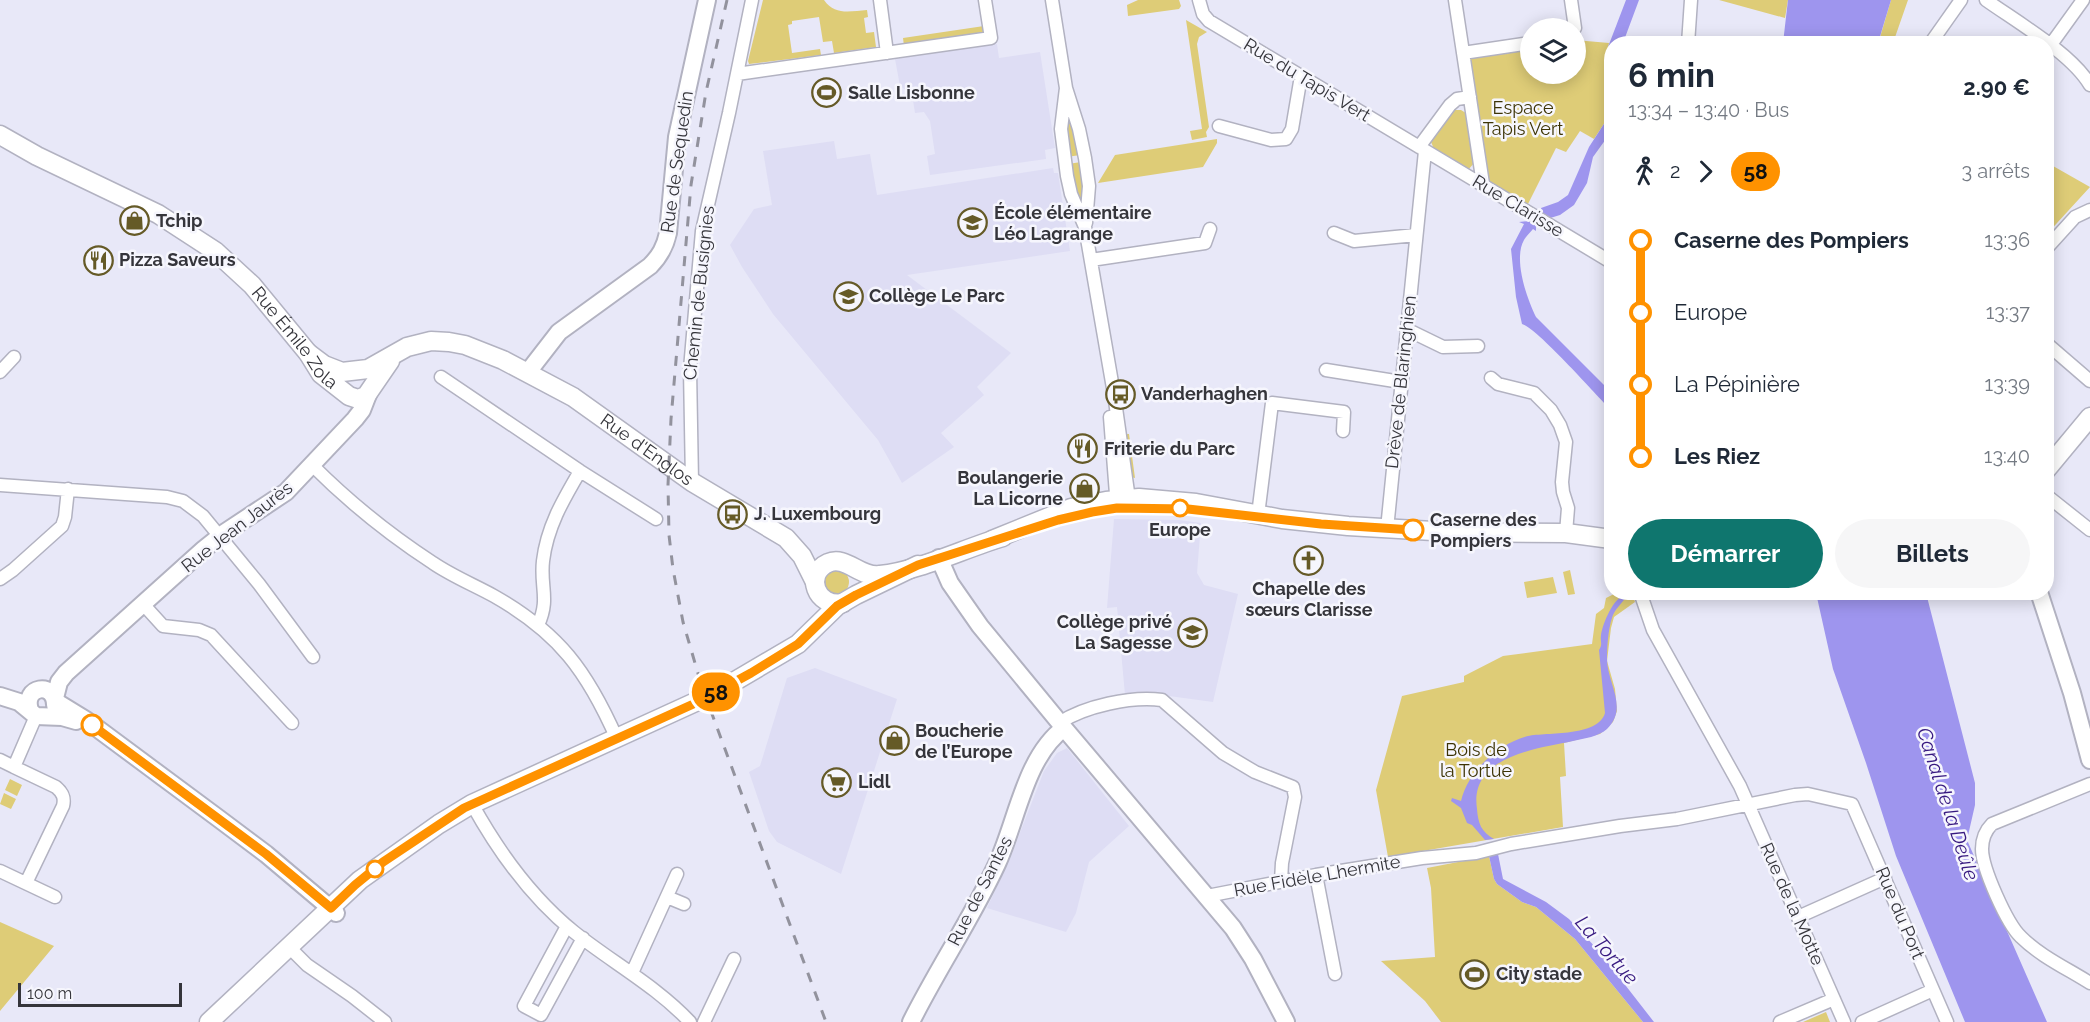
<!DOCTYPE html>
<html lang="fr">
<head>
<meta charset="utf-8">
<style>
  :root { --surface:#fff; --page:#f6f6f7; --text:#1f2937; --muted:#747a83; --accent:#0f766e }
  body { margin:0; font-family:Raleway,sans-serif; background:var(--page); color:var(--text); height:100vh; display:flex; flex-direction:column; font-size:22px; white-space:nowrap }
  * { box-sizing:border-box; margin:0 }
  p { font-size:20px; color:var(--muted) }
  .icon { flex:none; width:33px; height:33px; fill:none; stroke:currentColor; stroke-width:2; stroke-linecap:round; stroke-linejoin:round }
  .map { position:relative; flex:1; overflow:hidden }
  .sheet { position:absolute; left:1604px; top:36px; width:450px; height:564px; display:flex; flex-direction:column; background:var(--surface); border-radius:24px; box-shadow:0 3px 15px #0003 }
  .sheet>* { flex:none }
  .badge { padding:0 12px; border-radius:20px; font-size:21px; line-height:39px }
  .buttons { position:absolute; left:1520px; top:18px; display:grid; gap:12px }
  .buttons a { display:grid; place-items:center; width:66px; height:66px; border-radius:50%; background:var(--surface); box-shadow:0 3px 15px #0003; font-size:30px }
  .scale { position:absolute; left:18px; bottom:15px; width:164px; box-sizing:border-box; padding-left:6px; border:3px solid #35353b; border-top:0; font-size:16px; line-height:21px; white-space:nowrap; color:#35353b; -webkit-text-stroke:4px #f6f6fd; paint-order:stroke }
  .map>.badge { position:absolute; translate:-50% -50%; box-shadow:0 0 0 3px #fff }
  .legs { display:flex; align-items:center; gap:9px; height:66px; padding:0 24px; font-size:20px }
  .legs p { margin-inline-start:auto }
  .head { display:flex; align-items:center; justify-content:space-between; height:102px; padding:0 24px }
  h1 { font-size:33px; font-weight:700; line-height:45px }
  .action { display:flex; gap:12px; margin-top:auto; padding:12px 24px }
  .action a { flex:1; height:69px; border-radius:36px; background:var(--accent); color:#fff; font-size:24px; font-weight:700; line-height:69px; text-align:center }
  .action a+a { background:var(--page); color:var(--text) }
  ul { padding:0 24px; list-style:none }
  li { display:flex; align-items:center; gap:21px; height:72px; font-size:22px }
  li i { display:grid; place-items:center; width:9px; height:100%; margin:0 8px; background:currentColor }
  li i::after { content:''; width:15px; height:15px; margin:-8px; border:4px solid; border-radius:50%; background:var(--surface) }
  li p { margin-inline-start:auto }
  li:first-child i { background:linear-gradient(#0000 50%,currentColor 0) }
  li:last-child i { background:linear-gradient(currentColor 50%,#0000 0) }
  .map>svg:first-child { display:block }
  .built { fill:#deddf4 }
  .green { fill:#decc77 }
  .water { fill:#9e95ee }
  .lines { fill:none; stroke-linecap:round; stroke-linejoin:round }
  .minor-casing { stroke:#b2b2c1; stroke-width:15 }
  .tertiary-casing { stroke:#b2b2c1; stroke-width:20 }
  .secondary-casing { stroke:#b2b2c1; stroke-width:21 }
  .minor { stroke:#fff; stroke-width:12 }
  .tertiary { stroke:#fff; stroke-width:16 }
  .secondary { stroke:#fff; stroke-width:18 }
  .rail { stroke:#92929d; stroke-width:3; stroke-dasharray:10 10; stroke-linecap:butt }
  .line-1-casing { stroke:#fff; stroke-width:14 }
  .line-1 { stroke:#ff9200; stroke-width:9 }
  .stop-1-dot { fill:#fff; stroke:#ff9200; stroke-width:3 }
  .labels { text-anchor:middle; stroke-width:5; stroke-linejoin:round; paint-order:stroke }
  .street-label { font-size:18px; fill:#35353b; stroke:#f6f6fd }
  .poi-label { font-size:18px; font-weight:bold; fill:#35353b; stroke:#f6f6fd; text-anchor:start }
  .park-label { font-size:18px; fill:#3d3405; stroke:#f6f6fd }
  .stop-label { font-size:18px; font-weight:bold; fill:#35353b; stroke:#f6f6fd; text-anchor:start }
  .water-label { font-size:20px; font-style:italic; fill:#371980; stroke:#f6f6fd }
</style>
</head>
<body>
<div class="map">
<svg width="2090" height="1022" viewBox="0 0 2090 1022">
  <rect width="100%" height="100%" fill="#e8e8f8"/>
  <!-- built -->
  <path class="built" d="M997,44L999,58L1040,52L1055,148L1045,150L1046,159L930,175L927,156L935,154L930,121L924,112L915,113L912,94L900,86L895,59Z
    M834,141L837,159L870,154L877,195L1053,168L1054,173H1058L1070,251L907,275L1011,353L977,387L984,395L941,433L954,447L902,483L878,440L773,314L742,267L730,245L754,209L772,205L763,151Z
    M1114,519L1179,520L1201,523L1197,573L1204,585L1238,594L1213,702L1169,696L1125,695L1117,607L1107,608Z
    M815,668L897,699L841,874L777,842L769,831L749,772L760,766L787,678Z
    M1067,748L1129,826L1089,862L1076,913L1066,932L987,908L1011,856L1044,771L1057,753Z"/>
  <!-- green -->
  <path class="green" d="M763,0H824C835,16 851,11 867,10L868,17L864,18L866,33L874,32L876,47L834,53L832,41L823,42L819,17L792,21V24L788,25L792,53L820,49L821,55L749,64L748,61Z
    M1138,0H1179L1181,6L1179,9L1128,16L1127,5Z
    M1719,0H1788L1785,18Z
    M1891,0H1908L1893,43L1878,44Z
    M1186,20L1207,32L1199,37L1197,44L1209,127L1206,132L1207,137L1192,140L1190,131L1202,129Z
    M984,26V34L904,46L903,38Z
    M1575,40L1609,43L1608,47L1611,53V113L1594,139L1580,131L1566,152L1556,148L1527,206L1486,182L1470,56L1530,47V74H1575Z
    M1454,110H1461L1469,115L1475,162L1468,170L1435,151L1431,142C1434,131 1444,117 1454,110Z
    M1067,114H1068L1080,155L1067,157Z
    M1217,139V143L1203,167L1098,183L1115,155Z
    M1081,162L1084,182L1083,203L1080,205L1068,164Z
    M2046,162L2090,187L2046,235Z
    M1122,434H1129L1135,478L1131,477Z
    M1570,570L1575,594L1568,595L1563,572Z
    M825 582a12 12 0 1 1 24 0a12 12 0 1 1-24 0Z
    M1553,577L1557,593L1527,598L1524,582Z
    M1616,593H1632L1635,602L1614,617L1611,628L1607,661L1615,689L1617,711L1613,722L1600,734L1564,743L1566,776L1560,777L1563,827L1388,857L1376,790L1402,696L1464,682V676L1503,656L1592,644L1596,614L1604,608L1606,598Z
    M10,779L22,785L17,796L5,790Z
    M4,793L16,799L11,809L0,804Z
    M1489,856L1494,879L1497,884L1522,902L1536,907L1575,939L1643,1022H1441L1425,1001L1381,961L1435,957L1431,888L1427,868Z
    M0,922L54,946L0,1011Z
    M1826,1012L1830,1022H1803Z"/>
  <!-- water -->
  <path class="water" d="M1626,0H1639L1623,43L1611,44V53L1608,47Z
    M1788,0H1891L1878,43H1783Z
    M1611,113V132L1593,157L1587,183L1574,205L1560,215L1547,219L1542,216L1541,208L1558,202L1568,195L1589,147Z
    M1530,221L1536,225V231L1533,229C1530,233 1526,236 1524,240C1513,259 1527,299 1536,317L1611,392V410C1596,395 1537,328 1522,324L1516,297L1511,249L1524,224L1519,222Z
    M1816,593H1926L1975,783V805L1967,840L2047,1022H1965L1896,856L1866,763L1833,669Z
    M1626,594L1627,596C1622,603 1614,610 1612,618C1608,630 1607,648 1607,659C1607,683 1629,708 1607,729C1598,737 1585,738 1573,741C1536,749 1469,756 1477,809C1478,823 1481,832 1494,839L1485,840L1472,825L1467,823L1461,808L1451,801L1452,798L1461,801C1468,771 1498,744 1528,736C1547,732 1598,737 1605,713L1599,650C1603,644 1600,642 1601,635C1603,623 1613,598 1626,594Z
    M1498,854L1503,879L1546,902L1569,919L1598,950L1654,1022H1643L1575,939L1536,907L1522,902L1497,884L1494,879L1489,856Z"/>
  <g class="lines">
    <defs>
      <path id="minor" d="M880,0L887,53
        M1052,0L1066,88L1079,129L1085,158L1089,186L1086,223
        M1199,0L1203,14L1209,21L1611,262
        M1455,0L1483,184
        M1571,0L1575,28
        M1986,0C2017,22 2072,54 2090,85
        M1688,44L1691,0
        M1930,44L1961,0
        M2047,50L2083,0
        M1463,53L1530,43
        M737,74L991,38L985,0
        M1066,88L1061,129L1067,176L1071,194L1085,227L1114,394L1130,506
        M1219,126L1271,140L1286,139L1292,129L1301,76
        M1419,147L1450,105L1457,99L1470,97
        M1334,233L1354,241L1416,235
        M2046,249L2075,217L2090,210
        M1091,260L1205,243L1210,229
        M1406,329L1443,347L1478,346
        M2046,343L2090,381
        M1326,370L1401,382
        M0,372L14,357
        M441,377L580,471L656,519
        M1491,378L1498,384L1534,393L1551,410L1560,425L1566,442L1562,482L1563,492L1568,508L1566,533
        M1110,417L1117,507
        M312,465C349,502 390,535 433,563C452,576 474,585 494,596C559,633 587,671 617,739
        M692,482L690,369L702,231L729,113L752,0
        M0,485L167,497L183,501L203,516L259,584L313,657
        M2046,495L2090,530
        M1258,515L1272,403L1344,412L1343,431
        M1387,529L1425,151
        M0,579L13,570L62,526L65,517L68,489
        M1640,592L1653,630L1740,786L1844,1022
        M143,604L163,626L199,630L211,635L292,723
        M538,625C550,599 540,587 543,561C547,527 563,500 580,471
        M1059,723C1085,706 1131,696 1162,700L1223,753L1255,772L1293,787L1295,797L1282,863L1281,881
        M0,760L14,767L36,716
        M14,767L56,787C63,793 65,798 63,806L26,883
        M2090,784L1992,824C1985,831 1982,839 1982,849C1982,868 2007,924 2021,937C2040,956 2068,969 2090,983
        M472,804C498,851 532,898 574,932C613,963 656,986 690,1022
        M0,871L55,897
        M1316,875L1335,974
        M1207,896L1316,875L1422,858L1476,853L1511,844L1620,826L1677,819L1795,795L1808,794L1852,804L1947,1022
        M667,897L684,904
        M1798,917L1885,878
        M567,926L524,1006L541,1015L583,938
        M289,947L307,965L352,996L385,1022
        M632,973L677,874
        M704,1022L734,959
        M1780,1022L1834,999
        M1862,1022L1933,990"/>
      <path id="tertiary" d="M528,372L559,332L650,266C660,256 665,247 668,233L677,137L707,0
        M939,558L950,583L980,626L1064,728L1233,928L1253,959L1286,1022
        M2039,592L2072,693L2090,760
        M0,696L19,702L36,716L62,717L76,721
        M55,698L59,682L66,673L204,549L224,533L286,492L355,419L362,410L369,392
        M55,701L86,720L218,818L266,854L336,913
        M30,710C22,686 55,681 55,705
        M911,1022C938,968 972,918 997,864C1017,821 1025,757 1064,728"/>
      <g id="secondary">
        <path id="s1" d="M0,135L37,156L158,214L215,251L252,285L308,353L321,374L349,396L358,399L366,396L390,361"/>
        <path id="s2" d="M308,353L324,365L342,372L368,369L407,347L431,341L449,342L465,345L503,360L573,397L692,482L786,538L802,556L815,582"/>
        <path d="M2046,470L2090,417"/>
        <path d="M992,540L1071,508L1106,501L1139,498L1196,503L1282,519L1348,526L1450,532L1566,533L1611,539"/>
        <path d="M843,603C816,608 804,574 828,563C846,555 860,578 880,575C919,571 965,548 1003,537"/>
        <path d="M209,1022L360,880L439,824L472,804L713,694L798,644L837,606L856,595L918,565"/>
      </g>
    </defs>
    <!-- minor casing -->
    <use href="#minor" class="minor-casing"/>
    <!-- tertiary casing -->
    <use href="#tertiary" class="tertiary-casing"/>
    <!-- secondary casing -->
    <use href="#secondary" class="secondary-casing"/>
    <!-- minor -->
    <use href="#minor" class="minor"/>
    <!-- tertiary -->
    <use href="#tertiary" class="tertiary"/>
    <!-- secondary -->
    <use href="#secondary" class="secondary"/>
    <!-- rail -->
    <path class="rail" d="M727,0L706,92L691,185L671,419L668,485L669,535L673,569L683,622L702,687L826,1022"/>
  </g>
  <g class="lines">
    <defs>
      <path id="line-1" d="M92,725L266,854L331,908L355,885L383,862L464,808L700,701L751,673L798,644L837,606L856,595L918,565L1058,520L1092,512L1117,508L1188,509L1321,524L1413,530"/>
    </defs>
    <!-- line-1 casing -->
    <use href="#line-1" class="line-1-casing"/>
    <!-- line-1 -->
    <use href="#line-1" class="line-1"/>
  </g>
  <!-- icons -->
  <defs>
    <symbol id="stadium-ring" viewBox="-11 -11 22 22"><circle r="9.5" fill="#f6f6fd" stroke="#655a27" stroke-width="1.5"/><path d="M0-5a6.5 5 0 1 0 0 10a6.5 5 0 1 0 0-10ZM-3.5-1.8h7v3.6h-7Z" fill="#655a27"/></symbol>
    <symbol id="shop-ring" viewBox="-11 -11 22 22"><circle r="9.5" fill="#f6f6fd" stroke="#655a27" stroke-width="1.5"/><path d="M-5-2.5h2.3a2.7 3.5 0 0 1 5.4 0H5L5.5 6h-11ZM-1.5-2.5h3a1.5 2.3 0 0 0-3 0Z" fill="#655a27"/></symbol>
    <symbol id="school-ring" viewBox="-11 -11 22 22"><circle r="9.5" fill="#f6f6fd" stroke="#655a27" stroke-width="1.5"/><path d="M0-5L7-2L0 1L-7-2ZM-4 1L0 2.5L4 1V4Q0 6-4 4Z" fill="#655a27"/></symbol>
    <symbol id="restaurant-ring" viewBox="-11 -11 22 22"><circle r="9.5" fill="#f6f6fd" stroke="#655a27" stroke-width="1.5"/><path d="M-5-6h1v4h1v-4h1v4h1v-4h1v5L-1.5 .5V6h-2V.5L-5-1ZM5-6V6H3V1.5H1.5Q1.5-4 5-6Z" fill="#655a27"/></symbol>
    <symbol id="bus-ring" viewBox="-11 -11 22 22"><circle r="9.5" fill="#f6f6fd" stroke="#655a27" stroke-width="1.5"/><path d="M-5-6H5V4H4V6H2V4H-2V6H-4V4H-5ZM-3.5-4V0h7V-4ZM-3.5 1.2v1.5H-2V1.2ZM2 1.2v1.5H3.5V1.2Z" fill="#655a27"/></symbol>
    <symbol id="church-ring" viewBox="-11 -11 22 22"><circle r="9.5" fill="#f6f6fd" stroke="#655a27" stroke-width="1.5"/><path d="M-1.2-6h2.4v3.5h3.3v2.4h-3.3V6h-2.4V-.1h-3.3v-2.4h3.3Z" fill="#655a27"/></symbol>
    <symbol id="supermarket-ring" viewBox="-11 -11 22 22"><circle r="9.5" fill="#f6f6fd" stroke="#655a27" stroke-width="1.5"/><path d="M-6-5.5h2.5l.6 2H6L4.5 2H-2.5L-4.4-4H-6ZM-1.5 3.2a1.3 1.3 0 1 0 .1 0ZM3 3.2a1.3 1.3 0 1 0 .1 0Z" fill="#655a27"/></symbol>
  </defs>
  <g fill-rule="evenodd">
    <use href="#stadium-ring" x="810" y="76" width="33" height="33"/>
    <use href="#shop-ring" x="118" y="204" width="33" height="33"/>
    <use href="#school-ring" x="956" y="206" width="33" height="33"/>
    <use href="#restaurant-ring" x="82" y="244" width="33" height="33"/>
    <use href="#school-ring" x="832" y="280" width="33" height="33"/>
    <use href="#bus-ring" x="1104" y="378" width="33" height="33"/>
    <use href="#restaurant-ring" x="1066" y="432" width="33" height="33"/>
    <use href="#shop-ring" x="1068" y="472" width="33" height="33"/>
    <use href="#bus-ring" x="716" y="498" width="33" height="33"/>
    <use href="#church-ring" x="1292" y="544" width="33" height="33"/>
    <use href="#school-ring" x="1176" y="616" width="33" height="33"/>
    <use href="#shop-ring" x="878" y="724" width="33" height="33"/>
    <use href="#supermarket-ring" x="820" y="766" width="33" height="33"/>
    <use href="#stadium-ring" x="1458" y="958" width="33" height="33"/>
  </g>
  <!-- markers -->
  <g class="stop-1-dot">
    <circle cx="1180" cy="508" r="8"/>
    <circle cx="1413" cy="530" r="10"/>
    <circle cx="92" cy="725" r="10"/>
    <circle cx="375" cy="869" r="8"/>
  </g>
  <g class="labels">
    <!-- street labels -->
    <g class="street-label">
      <text transform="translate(1307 80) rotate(31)" y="6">Rue du Tapis Vert</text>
      <text transform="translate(677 162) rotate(-82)" y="6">Rue de Sequedin</text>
      <text transform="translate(1518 206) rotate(31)" y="6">Rue Clarisse</text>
      <text transform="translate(699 293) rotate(-84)" y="6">Chemin de Busignies</text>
      <text dy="6" stroke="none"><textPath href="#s1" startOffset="363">Rue Émile Zola</textPath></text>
      <text transform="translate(1401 382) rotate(-84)" y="6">Drève de Blaringhien</text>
      <text dy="6" stroke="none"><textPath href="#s2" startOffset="380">Rue d'Englos</textPath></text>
      <text transform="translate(237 527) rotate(-38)" y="6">Rue Jean Jaurès</text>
      <text transform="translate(1317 876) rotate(-10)" y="6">Rue Fidèle Lhermite</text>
      <text transform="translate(980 891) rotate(-63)" y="6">Rue de Santes</text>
      <text transform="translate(1792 904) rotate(66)" y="6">Rue de la Motte</text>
      <text transform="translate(1900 913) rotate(67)" y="6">Rue du Port</text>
    </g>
    <!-- poi labels -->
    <g class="poi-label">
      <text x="848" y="99">Salle Lisbonne</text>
      <text x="994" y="219">École élémentaire<tspan x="994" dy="21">Léo Lagrange</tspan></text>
      <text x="156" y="227">Tchip</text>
      <text x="119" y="266">Pizza Saveurs</text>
      <text x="869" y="302">Collège Le Parc</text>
      <text x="1141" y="400">Vanderhaghen</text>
      <text x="1104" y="455">Friterie du Parc</text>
      <text x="1063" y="484" text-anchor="end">Boulangerie<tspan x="1063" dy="21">La Licorne</tspan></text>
      <text x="754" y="520">J. Luxembourg</text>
      <text x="1309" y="595" text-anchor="middle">Chapelle des<tspan x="1309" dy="21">sœurs Clarisse</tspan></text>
      <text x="1172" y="628" text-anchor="end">Collège privé<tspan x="1172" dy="21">La Sagesse</tspan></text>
      <text x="915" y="737">Boucherie<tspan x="915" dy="21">de l’Europe</tspan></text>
      <text x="858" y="788">Lidl</text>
      <text x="1496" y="980">City stade</text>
    </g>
    <!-- park labels -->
    <g class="park-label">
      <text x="1523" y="114">Espace<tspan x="1523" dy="21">Tapis Vert</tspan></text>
      <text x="1476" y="756">Bois de<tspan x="1476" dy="21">la Tortue</tspan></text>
    </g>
    <!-- stop labels -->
    <g class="stop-label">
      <text x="1430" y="526">Caserne des<tspan x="1430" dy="21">Pompiers</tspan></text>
      <text x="1180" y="536" text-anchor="middle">Europe</text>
    </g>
    <!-- water labels -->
    <g class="water-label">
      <text transform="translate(1948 804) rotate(72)" y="7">Canal de la Deûle</text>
      <text transform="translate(1607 950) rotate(49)" y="7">La Tortue</text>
    </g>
  </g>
</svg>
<div class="buttons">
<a><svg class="icon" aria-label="layers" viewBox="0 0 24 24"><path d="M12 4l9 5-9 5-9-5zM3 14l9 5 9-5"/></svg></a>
</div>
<div class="scale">100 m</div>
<b class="badge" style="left:716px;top:692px;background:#ff9200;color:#111">58</b>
<section class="sheet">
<div class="head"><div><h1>6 min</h1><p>13:34 – 13:40 · Bus</p></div><b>2.90 €</b></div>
<div class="legs"><svg class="icon" aria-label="walk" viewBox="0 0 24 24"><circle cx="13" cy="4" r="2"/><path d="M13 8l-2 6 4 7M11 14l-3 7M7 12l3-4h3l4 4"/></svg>2<svg class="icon" aria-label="forward" viewBox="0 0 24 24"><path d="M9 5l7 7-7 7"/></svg><b class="badge" style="background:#ff9200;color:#111">58</b><p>3 arrêts</p></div>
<ul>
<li><i style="color:#ff9200"></i><b>Caserne des Pompiers</b><p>13:36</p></li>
<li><i style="color:#ff9200"></i><span>Europe</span><p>13:37</p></li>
<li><i style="color:#ff9200"></i><span>La Pépinière</span><p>13:39</p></li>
<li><i style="color:#ff9200"></i><b>Les Riez</b><p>13:40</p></li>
</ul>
<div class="action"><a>Démarrer</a><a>Billets</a></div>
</section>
</div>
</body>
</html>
